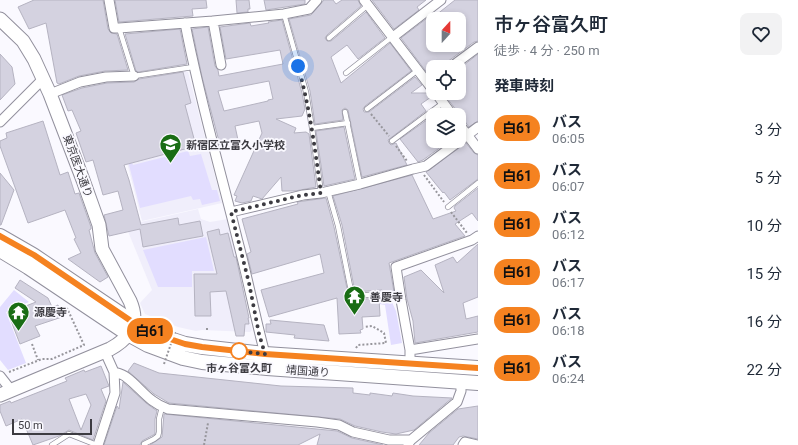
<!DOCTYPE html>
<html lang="ja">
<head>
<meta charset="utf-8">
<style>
  :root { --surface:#fff; --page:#f2f2f3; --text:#1f2937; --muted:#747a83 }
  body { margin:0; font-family:Roboto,"Noto Sans JP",sans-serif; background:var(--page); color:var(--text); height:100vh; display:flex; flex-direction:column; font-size:15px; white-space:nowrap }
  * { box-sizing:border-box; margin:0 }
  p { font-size:13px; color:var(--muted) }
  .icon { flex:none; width:22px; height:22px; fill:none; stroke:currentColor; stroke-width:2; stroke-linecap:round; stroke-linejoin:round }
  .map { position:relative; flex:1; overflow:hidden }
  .drawer { display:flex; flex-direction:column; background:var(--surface); width:320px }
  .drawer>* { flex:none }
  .badge { padding:0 8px; border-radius:13px; font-size:14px; line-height:26px }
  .needle { width:26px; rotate:21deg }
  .fabs { position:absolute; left:426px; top:12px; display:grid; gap:8px }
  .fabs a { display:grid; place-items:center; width:40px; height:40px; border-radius:8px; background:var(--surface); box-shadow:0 2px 6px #0003; font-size:20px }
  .scale { position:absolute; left:12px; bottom:10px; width:80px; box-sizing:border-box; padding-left:4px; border:2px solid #3c3b41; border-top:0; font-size:11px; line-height:14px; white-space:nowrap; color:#3c3b41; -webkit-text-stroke:3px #faf9ff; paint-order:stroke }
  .you { position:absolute; width:20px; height:20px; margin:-10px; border:3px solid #fff; border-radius:50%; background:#1a73e8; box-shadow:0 0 0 6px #1a73e833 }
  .map>.badge { position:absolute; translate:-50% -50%; box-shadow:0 0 0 2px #fff }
  h2 { padding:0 16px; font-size:15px; line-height:36px }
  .round { display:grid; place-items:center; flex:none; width:42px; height:42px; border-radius:8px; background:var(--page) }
  .head { display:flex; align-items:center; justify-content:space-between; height:68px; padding:0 16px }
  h1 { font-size:19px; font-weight:600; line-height:30px }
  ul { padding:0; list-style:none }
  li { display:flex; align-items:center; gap:12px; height:48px; padding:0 16px }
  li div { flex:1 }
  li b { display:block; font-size:15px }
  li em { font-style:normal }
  li .badge { min-width:44px; font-weight:700; text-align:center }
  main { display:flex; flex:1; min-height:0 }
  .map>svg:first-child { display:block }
  .built { fill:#f0eefb }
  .green { fill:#e2ddff }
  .building { fill:#d4d2e0; stroke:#b5b3c1; fill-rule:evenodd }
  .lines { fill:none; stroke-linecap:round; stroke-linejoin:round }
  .lane-casing { stroke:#92909d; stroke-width:6 }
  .street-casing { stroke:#92909d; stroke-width:11 }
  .secondary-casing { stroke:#92909d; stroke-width:15 }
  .primary-casing { stroke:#92909d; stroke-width:16 }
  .path { stroke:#97969c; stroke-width:2; stroke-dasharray:2 2; stroke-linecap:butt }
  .lane { stroke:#fff; stroke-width:4.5 }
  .street { stroke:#fff; stroke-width:9 }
  .secondary { stroke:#fff; stroke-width:13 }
  .primary { stroke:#fff; stroke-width:14 }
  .path-bridge { stroke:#97969c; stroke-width:2; stroke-dasharray:2 2; stroke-linecap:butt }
  .line-casing { stroke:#fff; stroke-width:9 }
  .line { stroke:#f58220; stroke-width:6 }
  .walk { stroke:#3c3b41; stroke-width:4; stroke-dasharray:0 7.2 }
  .stop-dot { fill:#fff; stroke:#f58220; stroke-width:2 }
  .labels { text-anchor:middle; stroke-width:3.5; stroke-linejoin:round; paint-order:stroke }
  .poi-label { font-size:11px; font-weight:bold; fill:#3c3b41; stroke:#faf9ff; text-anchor:start }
  .street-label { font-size:11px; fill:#3c3b41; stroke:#faf9ff }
  .stop-label { font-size:11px; font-weight:bold; fill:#3c3b41; stroke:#faf9ff }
</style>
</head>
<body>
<main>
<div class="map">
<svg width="478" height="445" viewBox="0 0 478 445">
  <rect width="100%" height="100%" fill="#faf9ff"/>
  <!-- built -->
  <path class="built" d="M185,71L188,72L222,203L142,221L106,81L138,79Z
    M198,209L201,219L210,222L228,219L252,330L250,332L202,330L196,331L178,327L145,314L140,303L152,290L127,229L140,219L141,222Z"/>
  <!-- green -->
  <path class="green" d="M188,151L190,156L201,154L212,190H217L220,201L202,205L200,199L193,200L191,196L140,208L128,161L131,160L133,165Z
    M206,237L214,271H192V287H158L143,250Z
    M14,290L29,302L6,312L26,363L8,370L0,360V307Z
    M369,297L390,298L396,311L402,343L391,345L385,305L369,302Z"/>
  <!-- building -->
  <path class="building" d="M34,0H103L108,29L111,33L117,34L128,70L105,71L79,76L59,84L57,83L46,23L29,29L18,7Z
    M115,0H206L207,8L192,9L193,16L119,22Z
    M236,0H249L250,9H248V12L237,13Z
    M264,0H305V4L266,10Z
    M324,0H333L336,4L342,0H358L361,6L327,35L325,38L327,41H331L366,12L385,38L358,59L347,45L331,57L341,83L390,43L411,71L365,106L363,109L364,112H369L415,77L422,85L411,93H428L431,95V97L421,104L426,111L388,140L389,143L391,145L396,143L407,165L362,177L348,110L345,108L342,110L343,120L315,124L310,91L289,19L311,15Z
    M372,0H426L417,7L419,10L394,29Z
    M455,0H478V41L474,42L447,62L445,67H433V76L431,78L401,38L426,19L430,17L431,19ZM431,19H459V45H433V22Z
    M282,20L302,93L305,109L302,116L276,119L296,128L294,133L306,132L309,134L316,187L295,191H282L281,177L262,199L253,196L251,201L242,203L235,201L237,196L234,195L262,133L259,121L235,126L238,140L220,145L202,77L192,29L208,27L215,66L218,70L219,76L283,64L280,50L226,59L220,27L250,23L251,26L269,23L268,22ZM269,81L273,99L268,100V101L224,111L218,91Z
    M180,29L187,64L138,72L136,71L125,34Z
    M0,54L12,67L15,84L0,100Z
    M478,54V121L469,127L464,120L459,118L457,111L443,93H455L459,99V69Z
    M183,72L191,103L185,105L196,146L124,165L129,180L141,225L178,218L179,225L200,221L203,236L143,247L140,229L109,236L104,215L123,210L118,191L103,195L93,160L86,162L76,133L81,131L72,110L68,111L62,95L82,88L107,83L134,82L139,79Z
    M431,117L433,120V141H449L423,160L418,162L400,139Z
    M43,121L60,175L68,172L75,194L79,193L91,227V229L89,230L95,253L108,277L100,282L68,259L81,253L74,239L76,238L65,210L28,223L0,146V141L7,138L6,133Z
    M344,127L355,179L324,186L316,131Z
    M466,143L474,153L478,155V179L450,200L444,192L443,193L426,172Z
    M0,173L14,190L1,225H0Z
    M412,175L433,219L456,211L454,208L455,206L478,188V221L472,213L455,224L465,236L389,263L394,292L386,294L382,290L355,292L342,225L333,196Z
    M326,198L334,227L349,298L352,300L379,298L380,316L362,317L363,329L360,330L361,333L339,334L337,298L269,317L261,290L324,273L320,254L252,274L247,254L251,252L242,219L298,204L297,202Z
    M219,229L220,235L228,233L234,257H236L239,271L249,318H248L249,324H245L244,336H236L226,291L210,292L211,316H195L194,274H217L207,232Z
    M478,244V297L463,303L466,319L478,316V332L415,343L413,321L407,299L404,277L421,270L444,293L435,265L453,257L457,263Z
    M20,280L48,298L52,307L58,305L62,317L35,326L40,336L20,344L8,313L36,302L15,288Z
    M270,320L324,325L329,341L294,338L295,335L266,332V324H271Z
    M134,363L159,373L281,386L353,388V393L370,395V393L392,396L393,393L413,396L452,398L414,430L396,434L382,432L355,426L340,419L169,403L154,394L128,371Z
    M101,366L109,386L101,389L106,401L93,440L69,430L59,436L33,445L22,419L6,426L0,411V405L10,401L11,403L67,381L65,378L84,370L85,372ZM86,394L91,405L81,430L69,399Z
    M123,382L146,403L157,411L155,419V434L142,441L140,445H104L117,406L119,409Z
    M478,406V439L463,436L459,437L453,445H419L429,433L458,409Z
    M164,414L337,431L352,438L383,445H317L320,434L298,445H150L162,437Z"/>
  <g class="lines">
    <defs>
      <path id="lane" d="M284,14L306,92L312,128L321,193
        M119,28L134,76L193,67
        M329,38L368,5
        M346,73L392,37
        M367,109L418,70
        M345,112L360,184
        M312,128L348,123
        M392,141L443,103
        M328,191L338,226L352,296L382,294
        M448,207L478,183
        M52,445L69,434L97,445
        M144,445V444L154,439L158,436L159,432V419L162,407"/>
      <path id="street" d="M109,0L114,28H119L213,21L284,14L309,9L317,0
        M364,0L433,90
        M213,21L221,65
        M185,23C199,97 220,169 238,242C248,279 255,317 265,354
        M393,37L441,0
        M451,67L478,47
        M436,93L452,115
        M50,94L80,82L106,77L134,76
        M0,122L43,79
        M459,124L478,149
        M231,212L303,195L321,193L360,184L413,169L426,166L478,127
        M410,350L478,339
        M410,363V350L401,300L396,267L472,240L478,236
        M114,372C118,373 123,374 126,377C141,388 148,402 168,409L317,422L339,425L353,432L389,440H411
        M0,376L11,390
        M408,444L411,440L457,402L461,391V382
        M98,445L115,393L114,372L105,352
        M463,445L465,442L477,445"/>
      <path id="secondary" d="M0,19L23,41L34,59L50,94L83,180L99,225L102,249L130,301C140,324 130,338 110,349L0,395"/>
      <path id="primary" d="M0,236L33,255L134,323L170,339L185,344L202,347L265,354L478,368
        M0,250L28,267L128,334L148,345L183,358L202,362L267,368L478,383"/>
    </defs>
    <!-- lane casing -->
    <use href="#lane" class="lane-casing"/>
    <!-- street casing -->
    <use href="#street" class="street-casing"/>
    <!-- secondary casing -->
    <use href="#secondary" class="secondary-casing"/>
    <!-- primary casing -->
    <use href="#primary" class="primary-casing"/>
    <!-- path -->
    <path class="path" d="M371,114L389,136
      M396,146L407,161
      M424,175L444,202
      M451,212L467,233
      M207,330V326
      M32,344L38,360
      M356,348L358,345L386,343L384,333L372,326L364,327
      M9,372L42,359H52L84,345L67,308
      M204,445L208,423"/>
    <!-- lane -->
    <use href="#lane" class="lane"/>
    <!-- street -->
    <use href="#street" class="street"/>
    <!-- secondary -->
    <use href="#secondary" class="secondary"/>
    <!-- primary -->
    <use href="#primary" class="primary"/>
    <!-- path-bridge -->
    <path class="path-bridge" d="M164,364L175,332"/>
  </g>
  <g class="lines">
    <defs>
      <path id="line" d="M0,236L34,255L134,323L161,336L185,344L202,347L265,354L478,368"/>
    </defs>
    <!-- line casing -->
    <use href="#line" class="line-casing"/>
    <!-- line -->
    <use href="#line" class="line"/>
    <!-- walk -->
    <path class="walk" d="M239,351H234L265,354L259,334L249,283L231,212L303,195L321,193C315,150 310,108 298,66"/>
  </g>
  <!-- icons -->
  <defs>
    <symbol id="school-pin" viewBox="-11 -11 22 30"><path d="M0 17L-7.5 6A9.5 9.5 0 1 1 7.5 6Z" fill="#196d14" stroke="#faf9ff"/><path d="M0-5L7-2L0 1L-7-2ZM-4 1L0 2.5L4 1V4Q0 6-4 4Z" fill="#fff"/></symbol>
    <symbol id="temple-pin" viewBox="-11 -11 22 30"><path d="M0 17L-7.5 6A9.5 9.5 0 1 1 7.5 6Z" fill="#196d14" stroke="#faf9ff"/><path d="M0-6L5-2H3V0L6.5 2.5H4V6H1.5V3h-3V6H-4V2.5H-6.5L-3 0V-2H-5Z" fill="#fff"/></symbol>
  </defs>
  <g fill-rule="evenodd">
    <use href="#school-pin" x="158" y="132" width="25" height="34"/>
    <use href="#temple-pin" x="342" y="284" width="25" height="34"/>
    <use href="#temple-pin" x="6" y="300" width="25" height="34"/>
  </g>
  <!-- markers -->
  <circle class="stop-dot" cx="239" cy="351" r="8"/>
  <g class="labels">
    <!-- poi labels -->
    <g class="poi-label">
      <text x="186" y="149">新宿区立富久小学校</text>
      <text x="370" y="301">善慶寺</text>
      <text x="34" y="316">源慶寺</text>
    </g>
    <!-- street labels -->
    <g class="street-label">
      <text transform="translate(78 166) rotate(70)" y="4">東京医大通り</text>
      <text transform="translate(308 371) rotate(4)" y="4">靖国通り</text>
    </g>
    <!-- stop labels -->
    <g class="stop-label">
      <text x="239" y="372">市ヶ谷富久町</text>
    </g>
  </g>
</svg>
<div class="fabs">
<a><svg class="needle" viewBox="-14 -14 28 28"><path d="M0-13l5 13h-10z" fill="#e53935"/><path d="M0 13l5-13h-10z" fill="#747a83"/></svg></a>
<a><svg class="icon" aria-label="locate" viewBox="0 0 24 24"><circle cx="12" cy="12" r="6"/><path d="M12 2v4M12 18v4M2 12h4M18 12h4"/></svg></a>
<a><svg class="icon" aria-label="layers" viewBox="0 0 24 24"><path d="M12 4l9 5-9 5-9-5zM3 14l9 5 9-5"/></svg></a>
</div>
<div class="scale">50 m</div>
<div class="you" style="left:298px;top:66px"></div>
<b class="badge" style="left:150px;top:331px;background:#f58220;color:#111">白61</b>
</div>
<section class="drawer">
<div class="head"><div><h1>市ヶ谷富久町</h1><p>徒歩 · 4 分 · 250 m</p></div><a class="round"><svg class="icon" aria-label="heart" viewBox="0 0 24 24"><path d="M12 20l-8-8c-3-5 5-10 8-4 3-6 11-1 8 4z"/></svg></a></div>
<h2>発車時刻</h2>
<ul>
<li><span class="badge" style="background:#f58220;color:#111">白61</span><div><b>バス</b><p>06:05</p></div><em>3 分</em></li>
<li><span class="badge" style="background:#f58220;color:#111">白61</span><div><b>バス</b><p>06:07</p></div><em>5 分</em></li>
<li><span class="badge" style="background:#f58220;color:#111">白61</span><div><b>バス</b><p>06:12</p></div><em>10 分</em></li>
<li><span class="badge" style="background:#f58220;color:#111">白61</span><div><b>バス</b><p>06:17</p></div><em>15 分</em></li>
<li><span class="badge" style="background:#f58220;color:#111">白61</span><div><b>バス</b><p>06:18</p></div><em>16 分</em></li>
<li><span class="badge" style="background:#f58220;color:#111">白61</span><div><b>バス</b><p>06:24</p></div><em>22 分</em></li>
</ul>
</section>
</main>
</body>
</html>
